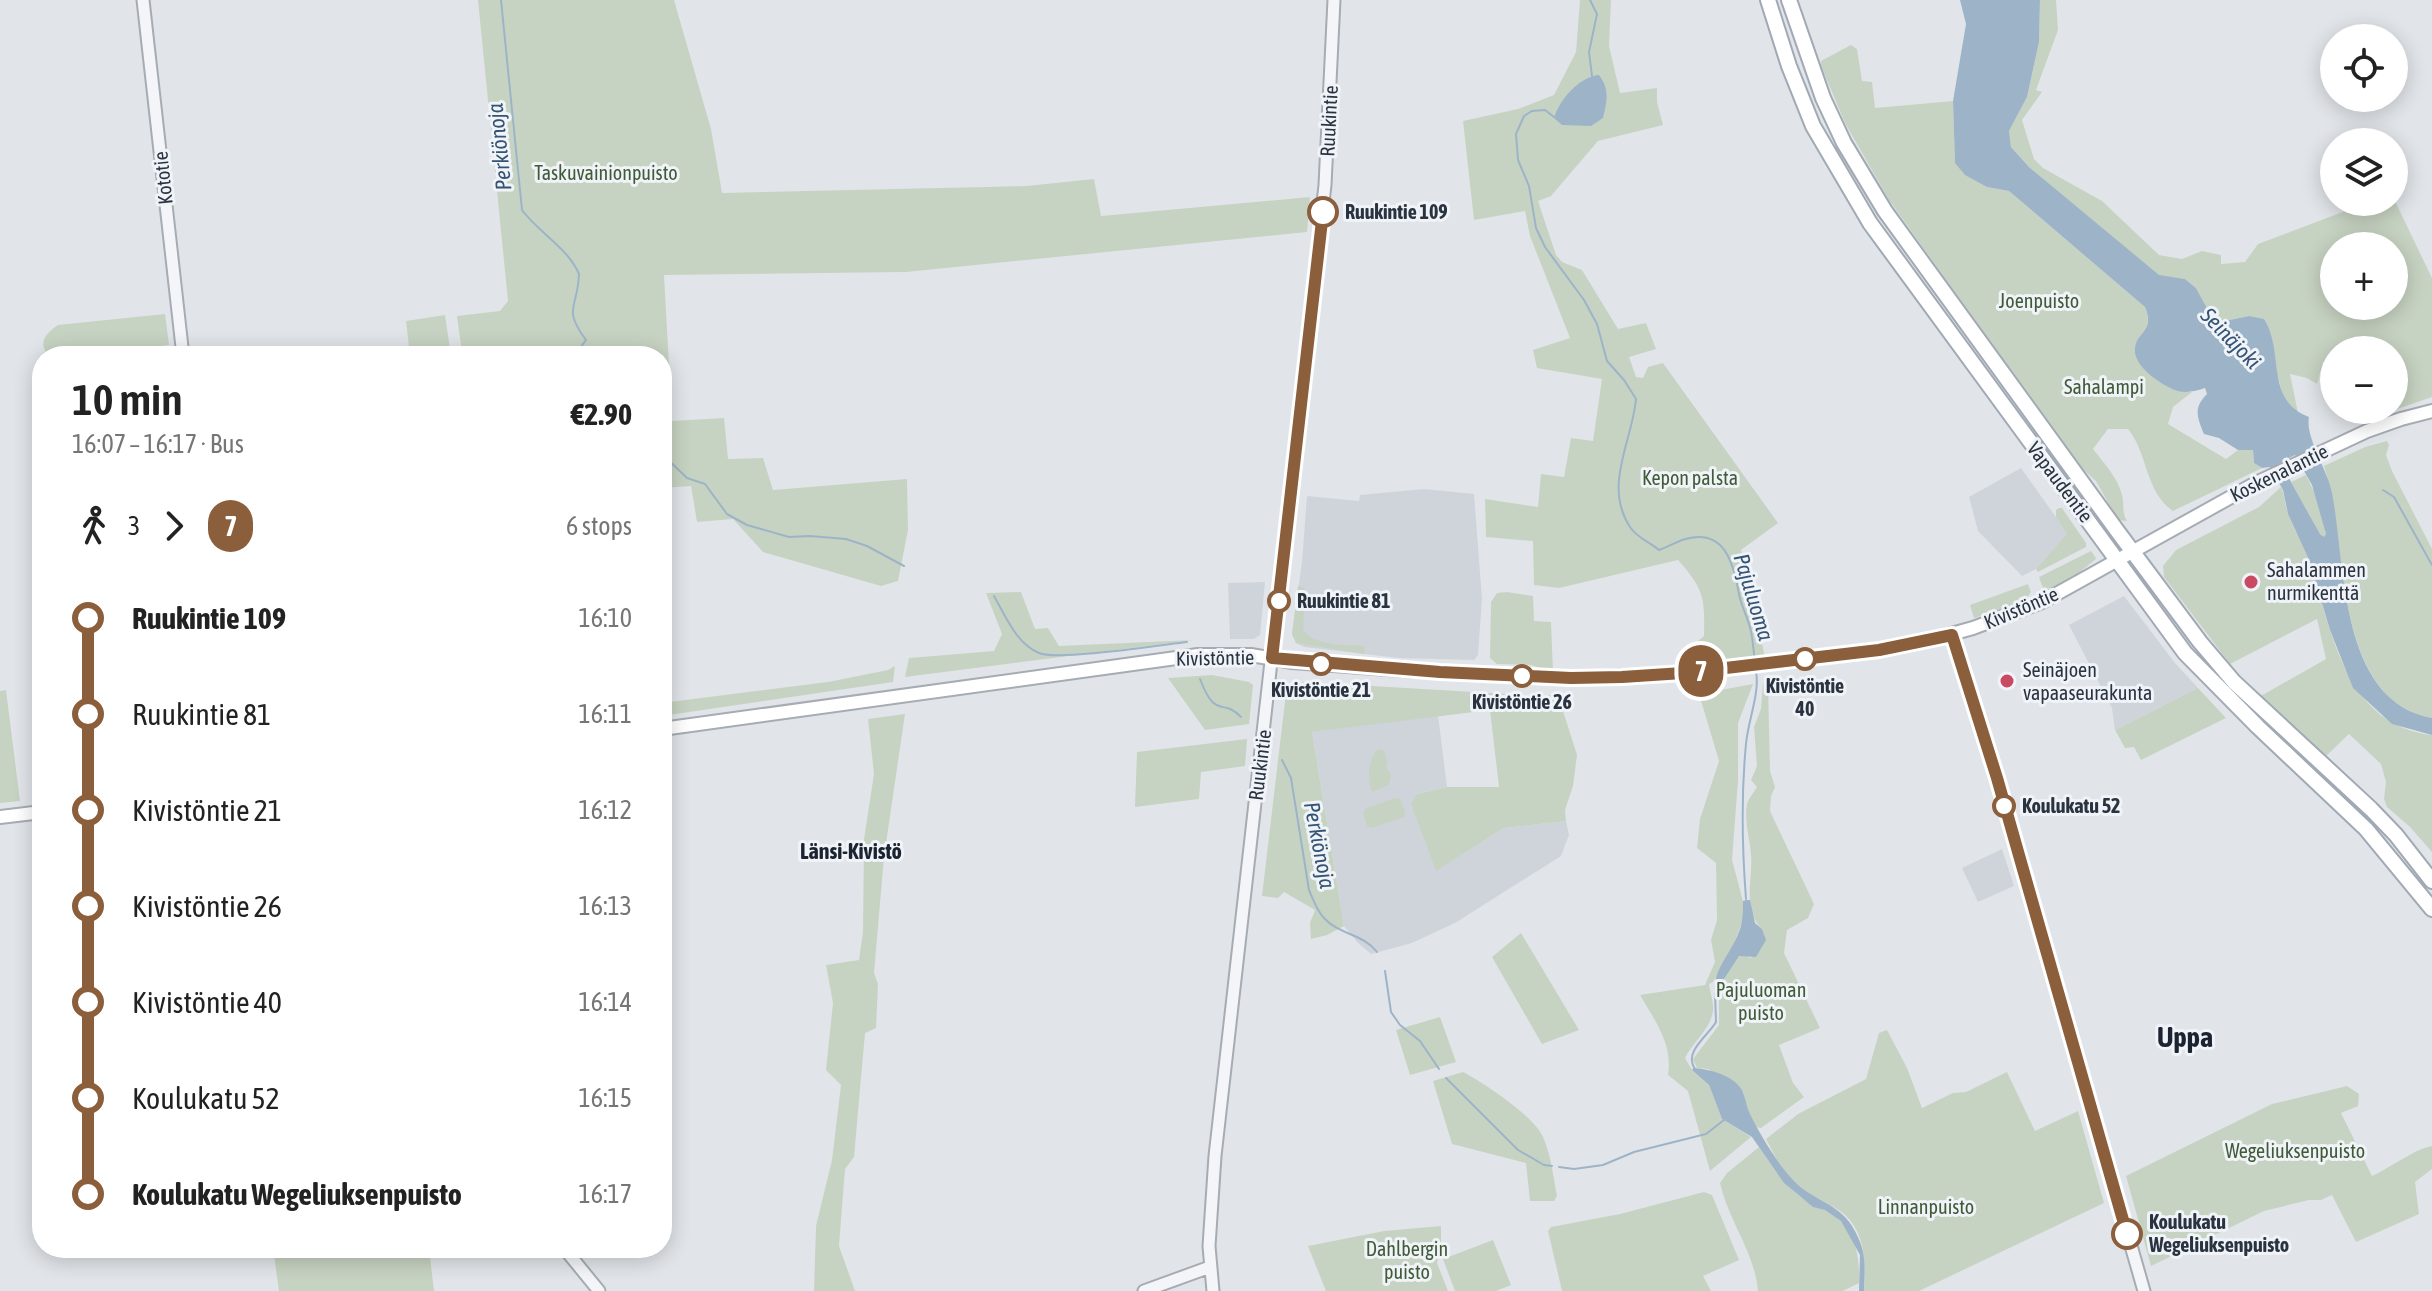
<!DOCTYPE html>
<html lang="en">
<head>
<meta charset="utf-8">
<style>
  :root { --surface:#fff; --page:#f6f6f6; --text:#222; --muted:#767676 }
  body { margin:0; font-family:"Asap Condensed",sans-serif; background:var(--page); color:var(--text); height:100vh; display:flex; flex-direction:column; font-size:30px; white-space:nowrap }
  * { box-sizing:border-box; margin:0 }
  p { font-size:26px; color:var(--muted) }
  .icon { flex:none; width:44px; height:44px; fill:none; stroke:currentColor; stroke-width:2; stroke-linecap:round; stroke-linejoin:round }
  .map { position:relative; flex:1; overflow:hidden }
  .drawer { position:absolute; left:32px; top:346px; width:640px; height:912px; display:flex; flex-direction:column; background:var(--surface); border-radius:32px; box-shadow:0 4px 20px #0003 }
  .drawer>* { flex:none }
  .badge { padding:0 16px; border-radius:26px; font-size:28px; line-height:52px }
  .buttons { position:absolute; left:2320px; top:24px; display:grid; gap:16px }
  .buttons a { display:grid; place-items:center; width:88px; height:88px; border-radius:50%; background:var(--surface); box-shadow:0 4px 20px #0003; font-size:40px }
  .map>.badge { position:absolute; translate:-50% -50%; box-shadow:0 0 0 4px #fff }
  .legs { display:flex; align-items:center; gap:12px; height:88px; padding:0 40px; font-size:26px }
  .legs p { margin-inline-start:auto }
  .head { display:flex; align-items:center; justify-content:space-between; height:136px; padding:0 40px }
  h1 { font-size:44px; font-weight:600; line-height:60px }
  ul { padding:0 40px; list-style:none }
  li { display:flex; align-items:center; gap:28px; height:96px; font-size:30px }
  li i { display:grid; place-items:center; width:12px; height:100%; margin:0 10px; background:currentColor }
  li i::after { content:''; width:20px; height:20px; margin:-10px; border:6px solid; border-radius:50%; background:var(--surface) }
  li p { margin-inline-start:auto }
  li:first-child i { background:linear-gradient(#0000 50%,currentColor 0) }
  li:last-child i { background:linear-gradient(currentColor 50%,#0000 0) }
  .map>svg:first-child { display:block }
  .built { fill:#cfd4db }
  .green { fill:#c7d3c2; fill-rule:evenodd }
  .water { fill:#9db4c8; fill-rule:evenodd }
  .lines { fill:none; stroke-linecap:round; stroke-linejoin:round }
  .stream { stroke:#9db4c8; stroke-width:2 }
  .tertiary-casing { stroke:#a6acb3; stroke-width:15 }
  .secondary-casing { stroke:#a6acb3; stroke-width:16 }
  .primary-casing { stroke:#a1a9b4; stroke-width:18 }
  .tertiary { stroke:#f4f5f8; stroke-width:11 }
  .secondary { stroke:#fff; stroke-width:12 }
  .primary { stroke:#fff; stroke-width:14 }
  .line-1-casing { stroke:#fff; stroke-width:18 }
  .line-1 { stroke:#8b5e3c; stroke-width:12 }
  .stop-1-dot { fill:#fff; stroke:#8b5e3c; stroke-width:4 }
  .poi-dot { fill:#ca4a63; stroke:#f0f3f7; stroke-width:3 }
  .labels { text-anchor:middle; stroke-width:6; stroke-linejoin:round; paint-order:stroke }
  .street-label { font-size:20px; fill:#2a3340; stroke:#f0f3f7 }
  .park-label { font-size:20px; fill:#405b38; stroke:#f0f3f7 }
  .stop-label { font-size:20px; font-weight:bold; fill:#2a3340; stroke:#f0f3f7; text-anchor:start }
  .poi-label { font-size:20px; fill:#2a3340; stroke:#f0f3f7; text-anchor:start }
  .water-label { font-size:22px; font-style:italic; fill:#355473; stroke:#f0f3f7 }
  .neighbourhood-label { font-size:22px; font-weight:bold; fill:#1c2431; stroke:#f0f3f7 }
  .district-label { font-size:28px; font-weight:bold; fill:#1c2431; stroke:#f0f3f7 }
</style>
</head>
<body>
<div class="map">
<svg width="2432" height="1291" viewBox="0 0 2432 1291">
  <rect width="100%" height="100%" fill="#e1e5e9"/>
  <!-- built -->
  <path class="built" d="M2021,468L2068,534L2036,569L2022,576L1978,531L1969,497Z
    M1424,489L1474,494L1482,599L1478,655L1474,660L1399,658L1304,647L1296,643L1292,634L1302,562L1307,496L1359,501L1360,495Z
    M1265,582L1260,635L1254,639H1230L1228,583Z
    M2124,596L2175,663L2198,688L2115,730L2112,708L2069,625Z
    M1438,715L1447,787L1417,794L1437,870L1504,828L1566,821L1569,835L1561,856L1455,923L1412,943L1371,954L1358,943L1344,926L1312,732Z
    M2002,849L2014,886L1978,902L1962,868Z"/>
  <!-- green -->
  <path class="green" d="M478,0H674L711,129L722,193L1026,186L1094,179L1101,216L1310,197L1307,232L906,272L664,275L672,421L724,418L728,459L763,458L773,490L907,479L908,530L898,581L881,586L763,552L733,519L697,522L691,486L662,488V356H472L471,351L462,353L457,316L500,311L508,301Z
    M1580,0H1611L1609,46L1620,93L1657,88V102L1663,125L1598,141L1551,196L1538,201L1556,255L1562,262L1582,270L1618,329L1646,323L1656,349L1629,357L1636,377L1643,378L1648,367L1663,363L1778,523L1741,550L1755,605L1765,659L1680,669L1679,657L1704,636C1705,598 1704,589 1678,560L1559,588L1534,585L1533,541L1486,537L1485,499L1538,507L1541,474L1564,477L1571,438L1593,441L1602,379L1537,368L1533,350L1570,338L1530,236L1525,211L1474,220L1463,121L1518,109L1554,95L1576,52Z
    M2040,0H2056L2058,30L2036,90L2042,92L2022,120L2034,159L2043,168L2102,201L2159,255L2182,259L2202,251L2221,255V264L2245,262L2258,244L2369,202H2394V199L2432,278V397L2394,410V350H2334V365L2323,362L2317,384L2307,378L2290,374L2298,413L2285,403L2278,377L2249,316L2225,321L2208,310L2196,288L2185,279L2159,276L2029,167L2011,147L2009,131L2027,97L2039,42ZM2334,246H2394V306H2334Z
    M1851,45L1857,49L1862,81L1872,82L1875,108L1953,101L1955,162L1987,187L2009,191L2145,307C2160,344 2109,341 2157,377C2170,386 2176,391 2192,392L2173,407L2168,424L2226,459L2238,450H2253L2254,463L2262,468L2173,511C2145,492 2148,453 2128,429H2108L2093,449C2104,463 2118,478 2122,495C2125,505 2121,511 2127,521L2118,520L2096,481L2078,465L1889,200L1845,123L1821,66V61Z
    M165,314L169,345L79,356H49C37,343 46,333 58,325Z
    M445,315L451,356H410L406,321Z
    M2387,441L2389,445L2386,455L2392,471L2432,549V718C2331,699 2349,542 2324,466L2365,447Z
    M2306,475L2317,498L2326,534L2325,538L2320,534L2291,482Z
    M2281,487C2285,496 2285,507 2289,516C2296,534 2306,550 2311,567C2332,634 2347,726 2432,735V852L2410,827L2387,807L2384,799L2386,782L2381,764L2349,734L2323,759L2259,697L2326,659L2317,619L2230,664L2164,577L2163,566L2176,550L2259,507Z
    M2059,508H2062L2086,543V547L2038,572L2036,569L2067,534L2056,517V510Z
    M2091,551L2096,558L2095,560C2081,570 2060,592 2043,588L2039,577Z
    M2028,584L2031,592L2024,602L1974,618L1970,605Z
    M1298,586L1304,588L1306,592L1303,629C1314,647 1345,644 1365,646L1364,654L1296,643L1292,634Z
    M1021,592L1035,629L1048,628L1059,646L1194,640L905,677L909,658L994,651L1002,634L986,593Z
    M1507,592L1533,596L1534,621L1551,622L1553,672L1531,665L1497,664L1490,658L1491,602L1497,593Z
    M895,666L893,682L662,716V703L828,682L888,670Z
    M1212,675L1249,682L1253,685L1249,724L1205,730L1168,678Z
    M1304,682L1508,694L1505,706L1497,709L1510,708L1511,701L1517,695H1558L1577,755L1573,786L1565,810L1566,821L1504,828L1436,871L1411,804L1417,794L1447,787H1499L1490,710L1312,732L1344,926L1327,935L1311,939L1310,923L1315,910L1284,892L1278,898L1262,896L1286,693L1289,687Z
    M1768,682L1770,771L1775,787L1771,796L1770,811L1814,904L1808,918L1787,930L1784,953L1820,1028L1779,1045L1793,1083L1804,1097L1761,1128L1756,1127L1745,1105L1744,1093L1708,1069L1697,1068L1693,1059L1719,1025V991L1729,969L1739,956L1743,954L1751,958L1762,929C1742,910 1753,878 1751,855C1750,839 1744,821 1747,804C1749,798 1754,792 1757,787L1751,780L1757,766L1754,727L1761,709L1763,683Z
    M1753,684L1738,723V781L1732,860L1743,901V919L1732,949L1713,982L1709,984C1710,992 1714,1003 1713,1011C1711,1029 1692,1043 1685,1058L1692,1070L1709,1085L1722,1119L1751,1137L1710,1171L1688,1091L1668,1075C1673,1044 1655,1021 1640,995L1705,985L1715,962L1711,940L1717,920L1716,863L1697,848L1700,819L1719,761L1699,694Z
    M2198,688L2226,718L2141,760L2134,747L2125,748L2115,730Z
    M6,690L20,801L0,803V691Z
    M905,714L884,857L874,973L878,984L876,1028L865,1033L854,1157L845,1169L839,1246L855,1291H814L816,1226L832,1160L841,1085L826,1070L833,1003L826,965L859,960L863,932L864,839L874,774L868,719Z
    M1247,739L1245,766L1201,772L1199,799L1135,807L1137,752Z
    M1383,749L1388,763L1386,768L1391,774L1389,785L1372,792C1367,778 1368,762 1377,750Z
    M1395,798L1400,799L1405,812L1404,817L1372,828L1367,826L1363,814L1365,809Z
    M1521,933L1579,1030L1542,1044L1492,957Z
    M1440,1017L1456,1062L1410,1075L1396,1030Z
    M1887,1030L1907,1068L1922,1108L1953,1093L1966,1092L2007,1072L2035,1131L2078,1111L2104,1203L1919,1291H1864C1866,1264 1866,1229 1840,1211C1827,1202 1811,1196 1798,1185C1783,1173 1775,1156 1766,1139L1798,1114L1866,1079L1879,1033Z
    M1463,1072C1484,1083 1532,1115 1542,1135C1551,1153 1553,1176 1557,1196L1554,1201H1530L1526,1163L1452,1144L1433,1081Z
    M2347,1086L2359,1094L2358,1106L2341,1113L2372,1176C2392,1167 2412,1150 2432,1146V1169L2415,1182L2419,1214L2356,1242L2332,1195L2321,1200H2309L2264,1211L2151,1266L2126,1176L2272,1104Z
    M1759,1147C1771,1164 1782,1182 1798,1195C1807,1202 1814,1205 1825,1210C1855,1223 1860,1255 1859,1283L1843,1291H1758C1755,1253 1728,1220 1720,1183L1727,1173Z
    M1704,1192L1712,1195L1739,1260L1703,1276L1711,1291H1562L1548,1231L1551,1227L1620,1214Z
    M1441,1226V1247L1437,1263L1448,1291H1326L1308,1246L1384,1231Z
    M1493,1240L1511,1285L1496,1291H1455L1443,1259Z
    M273,1248H372L374,1254L429,1248L434,1291H279Z"/>
  <!-- water -->
  <path class="water" d="M1960,0H2040L2039,42L2027,97L2009,131L2011,147L2029,167L2159,275L2185,279L2196,288L2208,310L2225,321L2249,316L2264,319C2285,352 2264,400 2309,417C2305,438 2328,470 2332,493C2346,565 2339,701 2432,718V735L2392,724L2353,688L2330,630L2309,560L2288,514L2283,490L2270,467L2262,468L2254,463L2253,450H2238L2219,438L2204,434C2197,417 2193,408 2207,394L2205,388C2196,391 2185,394 2175,390C2162,385 2136,368 2135,352C2134,331 2156,334 2145,307L2009,191L1987,187L1965,175L1955,163L1953,101L1966,24ZM2295,455L2312,485L2326,534L2324,537L2320,534L2291,482L2283,461Z
    M1599,75C1610,90 1607,101 1603,118L1591,126L1562,125L1554,118C1560,99 1579,77 1599,75Z
    M1746,900H1750L1755,923L1762,929L1766,940L1756,957L1739,956L1715,993C1711,973 1731,953 1738,934C1743,923 1743,913 1743,901Z
    M1693,1068C1708,1069 1729,1074 1739,1086C1746,1094 1745,1104 1750,1114C1759,1133 1779,1166 1794,1181C1811,1199 1839,1204 1852,1226C1867,1251 1865,1263 1864,1291H1859L1860,1255L1841,1221L1825,1210L1813,1207L1784,1183L1752,1137L1722,1119L1709,1085L1692,1070Z"/>
  <g class="lines">
    <!-- stream -->
    <path class="stream" d="M501,0L522,210C538,232 568,248 579,274C578,308 562,308 586,340L574,356
      M1590,0L1597,14L1589,52L1592,76
      M1554,117L1545,110L1532,111L1524,116L1516,134L1518,160L1529,186L1536,228L1545,247L1584,300L1597,324L1607,361L1624,380L1636,399C1632,442 1603,486 1630,527C1637,538 1650,542 1659,550C1667,547 1675,543 1682,540C1725,526 1733,563 1739,594C1741,605 1746,614 1749,624C1753,635 1753,649 1755,661
      M662,454L687,478L705,484L727,514L747,525L789,537L810,536L846,539L867,546L904,566
      M2383,490L2394,497L2432,565
      M994,596C1006,617 1016,643 1039,653C1057,661 1161,645 1187,642
      M1200,679C1216,721 1222,697 1241,717
      M1282,760L1291,778L1309,890C1313,899 1317,911 1324,918C1339,935 1362,933 1377,952
      M1746,899C1742,847 1741,795 1746,744C1748,720 1760,694 1756,671
      M1385,971L1391,1012L1400,1025L1420,1041L1439,1069
      M1695,1069C1683,1052 1708,1036 1716,1022L1715,993
      M1446,1078L1518,1150L1544,1165L1552,1166
      M1559,1167L1574,1169L1603,1165L1634,1152L1706,1134L1724,1120"/>
    <defs>
      <path id="tertiary" d="M143,0L183,356
        M1952,635L1997,778L2144,1291
        M564,1248L599,1291
        M1144,1291L1210,1267
        M1213,1291L1209,1246L1215,1156L1325,185L1334,0"/>
      <path id="secondary" d="M662,729L1198,655H1251L1292,662L1402,670L1571,678L1660,675L1879,650L1930,640L1973,628L2042,602L2256,483L2367,431L2401,419L2432,411
        M0,817L42,812"/>
      <path id="primary" d="M1768,0L1789,66L1813,126L1870,223L2185,653L2258,727L2366,829L2432,909
        M1789,0L1823,98L1844,143L1885,211L2118,532L2200,642L2234,682L2371,809L2396,835L2432,881"/>
    </defs>
    <!-- tertiary casing -->
    <use href="#tertiary" class="tertiary-casing"/>
    <!-- secondary casing -->
    <use href="#secondary" class="secondary-casing"/>
    <!-- primary casing -->
    <use href="#primary" class="primary-casing"/>
    <!-- tertiary -->
    <use href="#tertiary" class="tertiary"/>
    <!-- secondary -->
    <use href="#secondary" class="secondary"/>
    <!-- primary -->
    <use href="#primary" class="primary"/>
  </g>
  <g class="lines">
    <defs>
      <path id="line-1" d="M1323,212L1272,658L1440,672L1571,678L1622,677L1683,673L1879,650L1952,635L1997,778L2127,1234"/>
    </defs>
    <!-- line-1 casing -->
    <use href="#line-1" class="line-1-casing"/>
    <!-- line-1 -->
    <use href="#line-1" class="line-1"/>
  </g>
  <!-- markers -->
  <g class="stop-1-dot">
    <circle cx="1323" cy="212" r="14"/>
    <circle cx="1279" cy="601" r="10"/>
    <circle cx="1805" cy="659" r="10"/>
    <circle cx="1321" cy="664" r="10"/>
    <circle cx="1522" cy="676" r="10"/>
    <circle cx="2004" cy="806" r="10"/>
    <circle cx="2127" cy="1234" r="14"/>
  </g>
  <g class="poi-dot">
    <circle cx="2251" cy="582" r="8"/>
    <circle cx="2007" cy="681" r="8"/>
  </g>
  <g class="labels">
    <!-- street labels -->
    <g class="street-label">
      <text transform="translate(1329 121) rotate(-87)" y="7">Ruukintie</text>
      <text transform="translate(163 178) rotate(-96)" y="7">Kototie</text>
      <text transform="translate(2279 473) rotate(-26)" y="7">Koskenalantie</text>
      <text transform="translate(2060 482) rotate(53)" y="7">Vapaudentie</text>
      <text transform="translate(2021 608) rotate(-23)" y="7">Kivistöntie</text>
      <text transform="translate(1215 658) rotate(-1)" y="7">Kivistöntie</text>
      <text transform="translate(1260 765) rotate(-83)" y="7">Ruukintie</text>
    </g>
    <!-- park labels -->
    <g class="park-label">
      <text x="606" y="180">Taskuvainionpuisto</text>
      <text x="2039" y="308">Joenpuisto</text>
      <text x="2104" y="394">Sahalampi</text>
      <text x="1690" y="485">Kepon palsta</text>
      <text x="1761" y="997">Pajuluoman<tspan x="1761" dy="23">puisto</tspan></text>
      <text x="2295" y="1158">Wegeliuksenpuisto</text>
      <text x="1926" y="1214">Linnanpuisto</text>
      <text x="1407" y="1256">Dahlbergin<tspan x="1407" dy="23">puisto</tspan></text>
    </g>
    <!-- stop labels -->
    <g class="stop-label">
      <text x="1345" y="219">Ruukintie 109</text>
      <text x="1297" y="608">Ruukintie 81</text>
      <text x="1805" y="693" text-anchor="middle">Kivistöntie<tspan x="1805" dy="23">40</tspan></text>
      <text x="1321" y="697" text-anchor="middle">Kivistöntie 21</text>
      <text x="1522" y="709" text-anchor="middle">Kivistöntie 26</text>
      <text x="2022" y="813">Koulukatu 52</text>
      <text x="2149" y="1229">Koulukatu<tspan x="2149" dy="23">Wegeliuksenpuisto</tspan></text>
    </g>
    <!-- poi labels -->
    <g class="poi-label">
      <text x="2267" y="577">Sahalammen<tspan x="2267" dy="23">nurmikenttä</tspan></text>
      <text x="2023" y="677">Seinäjoen<tspan x="2023" dy="23">vapaaseurakunta</tspan></text>
    </g>
    <!-- water labels -->
    <g class="water-label">
      <text transform="translate(499 147) rotate(-96)" y="8">Perkiönoja</text>
      <text transform="translate(2231 338) rotate(46)" y="8">Seinäjoki</text>
      <text transform="translate(1754 597) rotate(73)" y="8">Pajuluoma</text>
      <text transform="translate(1320 845) rotate(79)" y="8">Perkiönoja</text>
    </g>
    <!-- neighbourhood labels -->
    <g class="neighbourhood-label">
      <text x="851" y="859">Länsi-Kivistö</text>
    </g>
    <!-- district labels -->
    <g class="district-label">
      <text x="2185" y="1047">Uppa</text>
    </g>
  </g>
</svg>
<div class="buttons">
<a><svg class="icon" aria-label="locate" viewBox="0 0 24 24"><circle cx="12" cy="12" r="6"/><path d="M12 2v4M12 18v4M2 12h4M18 12h4"/></svg></a>
<a><svg class="icon" aria-label="layers" viewBox="0 0 24 24"><path d="M12 4l9 5-9 5-9-5zM3 14l9 5 9-5"/></svg></a>
<a>+</a>
<a>−</a>
</div>
<b class="badge" style="left:1701px;top:671px;background:#8b5e3c;color:#fff">7</b>
<section class="drawer">
<div class="head"><div><h1>10 min</h1><p>16:07 – 16:17 · Bus</p></div><b>€2.90</b></div>
<div class="legs"><svg class="icon" aria-label="walk" viewBox="0 0 24 24"><circle cx="13" cy="4" r="2"/><path d="M13 8l-2 6 4 7M11 14l-3 7M7 12l3-4h3l4 4"/></svg>3<svg class="icon" aria-label="forward" viewBox="0 0 24 24"><path d="M9 5l7 7-7 7"/></svg><b class="badge" style="background:#8b5e3c;color:#fff">7</b><p>6 stops</p></div>
<ul>
<li><i style="color:#8b5e3c"></i><b>Ruukintie 109</b><p>16:10</p></li>
<li><i style="color:#8b5e3c"></i><span>Ruukintie 81</span><p>16:11</p></li>
<li><i style="color:#8b5e3c"></i><span>Kivistöntie 21</span><p>16:12</p></li>
<li><i style="color:#8b5e3c"></i><span>Kivistöntie 26</span><p>16:13</p></li>
<li><i style="color:#8b5e3c"></i><span>Kivistöntie 40</span><p>16:14</p></li>
<li><i style="color:#8b5e3c"></i><span>Koulukatu 52</span><p>16:15</p></li>
<li><i style="color:#8b5e3c"></i><b>Koulukatu Wegeliuksenpuisto</b><p>16:17</p></li>
</ul>
</section>
</div>
</body>
</html>
